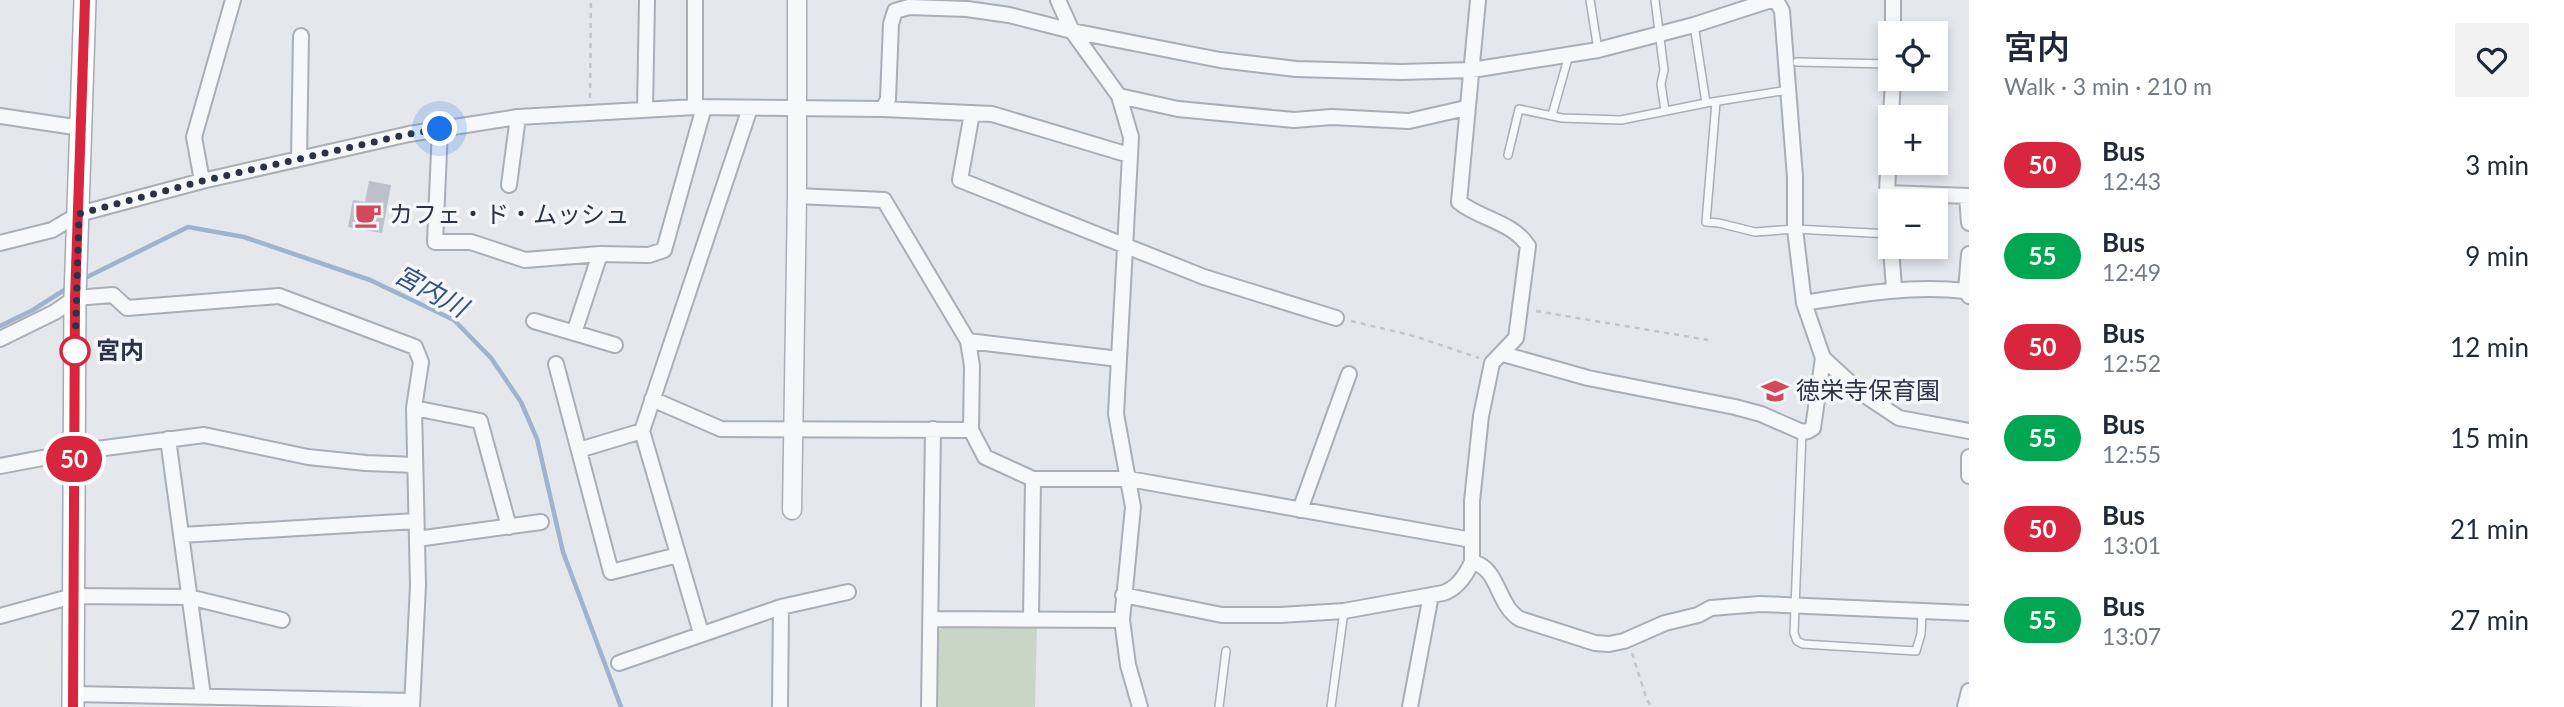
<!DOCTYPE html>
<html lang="en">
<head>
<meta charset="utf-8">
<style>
  :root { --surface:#fff; --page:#f2f2f3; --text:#1f2937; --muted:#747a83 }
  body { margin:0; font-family:Lato,"Noto Sans JP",sans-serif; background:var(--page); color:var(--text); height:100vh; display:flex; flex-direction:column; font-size:26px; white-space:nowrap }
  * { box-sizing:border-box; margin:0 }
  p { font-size:23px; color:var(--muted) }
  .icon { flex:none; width:38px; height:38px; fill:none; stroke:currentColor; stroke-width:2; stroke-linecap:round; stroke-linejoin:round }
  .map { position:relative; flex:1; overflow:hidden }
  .details { display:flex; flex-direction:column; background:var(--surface); width:595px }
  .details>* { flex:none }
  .badge { padding:0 14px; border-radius:23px; font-size:24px; line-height:46px }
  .controls { position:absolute; left:1878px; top:21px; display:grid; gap:14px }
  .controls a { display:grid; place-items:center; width:70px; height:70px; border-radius:0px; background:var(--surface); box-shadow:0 4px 10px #0003; font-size:35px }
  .you { position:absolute; width:35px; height:35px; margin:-18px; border:5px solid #fff; border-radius:50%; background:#1a73e8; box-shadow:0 0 0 10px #1a73e833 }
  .map>.badge { position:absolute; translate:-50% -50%; box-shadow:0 0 0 4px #fff }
  .round { display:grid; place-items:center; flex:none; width:74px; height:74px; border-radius:0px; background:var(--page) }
  .overview { display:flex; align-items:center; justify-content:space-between; height:119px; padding:0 35px }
  h1 { font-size:33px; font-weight:600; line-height:52px }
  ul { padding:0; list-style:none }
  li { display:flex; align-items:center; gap:21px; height:91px; padding:0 35px }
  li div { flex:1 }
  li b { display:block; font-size:26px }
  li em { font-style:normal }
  li .badge { min-width:77px; font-weight:700; text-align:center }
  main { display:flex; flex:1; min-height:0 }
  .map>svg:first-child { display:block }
  .green { fill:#c9d6c5 }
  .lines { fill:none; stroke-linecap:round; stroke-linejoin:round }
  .stream { stroke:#9fb4cc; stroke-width:4.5 }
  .building { fill:#bbc0ca }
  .service-casing { stroke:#a9aeb7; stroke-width:10 }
  .minor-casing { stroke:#a9aeb7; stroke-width:18 }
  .tertiary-casing { stroke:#a9aeb7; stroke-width:21 }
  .primary-casing { stroke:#a3abb8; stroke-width:24 }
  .path { stroke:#c2c5cb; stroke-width:2.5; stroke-dasharray:5 5; stroke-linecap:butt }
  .service { stroke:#f7f8fa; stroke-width:7 }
  .minor { stroke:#f7f8fa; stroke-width:14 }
  .tertiary { stroke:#f7f8fa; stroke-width:18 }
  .primary { stroke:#fff; stroke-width:21 }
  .line-casing { stroke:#fff; stroke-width:16 }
  .line { stroke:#d7263d; stroke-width:10 }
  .walk { stroke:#2b3445; stroke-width:7; stroke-dasharray:0 12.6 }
  .stop-dot { fill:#fff; stroke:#d7263d; stroke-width:3.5 }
  .labels { text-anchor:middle; stroke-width:7; stroke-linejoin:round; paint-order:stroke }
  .poi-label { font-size:24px; fill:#2b3445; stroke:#f4f6f9; text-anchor:start }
  .stop-label { font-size:24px; font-weight:bold; fill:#2b3445; stroke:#f4f6f9; text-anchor:start }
  .water-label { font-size:26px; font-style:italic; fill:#34527a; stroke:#f4f6f9 }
</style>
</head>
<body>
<main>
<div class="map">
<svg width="1969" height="707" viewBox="0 0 1969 707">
  <rect width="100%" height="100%" fill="#e4e7ec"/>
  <!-- green -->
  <path class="green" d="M945,624L1037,626L1035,707H937L934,704L935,635Z"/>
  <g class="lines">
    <!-- stream -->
    <path class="stream" d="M83,279L188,227L244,237L370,280L454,320L491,358L521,402L537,439L563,552L621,707
      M0,326L33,310L69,287"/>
  </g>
  <!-- building -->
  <path class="building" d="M369,181L391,185L382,233L348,227L353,200L365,202Z"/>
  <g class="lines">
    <defs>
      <path id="service" d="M1590,0L1598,50
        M1655,0L1664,70L1661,84L1665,110
        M1694,25L1706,103
        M1797,62L1890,64
        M1716,102L1706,222L1719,223L1755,232L1795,229L1890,234
        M1552,115L1569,55
        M1508,155L1519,109L1562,118L1621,120L1706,103L1788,90
        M1802,432L1794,633L1797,641L1803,644L1916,651L1921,634L1922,612
        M1219,707L1226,651
        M1331,707L1344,611"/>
      <path id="minor" d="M1058,0L1072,31L1119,96L1131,137L1116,414L1133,507L1122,620L1128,665L1140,707
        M1776,0L1782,11L1795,177V229L1804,303L1823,358L1860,392L1899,418L1969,431
        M1893,0V33
        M1119,96L1178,109L1294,120L1332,117L1409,121L1466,108
        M695,107V0
        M883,109L992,114L1129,155
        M645,110L647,0
        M972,113L960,180L1204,277L1336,318
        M0,116L81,128
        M1891,117L1893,79
        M440,129L435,242H471L525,260L600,254L649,255L664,250L704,107
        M1890,129L1887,193L1890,230
        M299,159L301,36
        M202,181L194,137L233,0
        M509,185L518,117
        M1887,193L1969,196
        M797,196L884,200L968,341L972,366L971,430L985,457L1033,479H1129L1472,540
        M1967,196L1969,223
        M0,243L52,230L79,214L202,181L409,134L518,117L695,107L883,109L888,99L891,24L895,11L909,7L967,9L1009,15L1072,31L1220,60L1296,69L1401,72L1472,70L1598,50L1694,25L1771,0
        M1891,247L1894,289
        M1966,291L1969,254
        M1804,303C1860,294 1910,285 1966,291L1969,296
        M534,321L615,345
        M574,333L600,254
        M0,339L55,312L75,298L113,295L127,308L279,296L415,347L421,362L414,408L418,585L412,707
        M968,341L1119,359
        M1503,354L1588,378L1735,407L1761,414L1802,432L1808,431L1813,428L1823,358
        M556,364L611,572L678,555
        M652,399L721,429L971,430
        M414,408L480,421L509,527
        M168,439L203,696
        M579,450L642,431
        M1969,457V476
        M0,466L74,452L204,435L308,457L366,463L415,465
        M1300,510L1349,374
        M181,535L416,521
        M417,539L541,522
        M1472,562C1499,567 1497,606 1520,619L1595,643L1609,644L1624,641L1665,623L1698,615L1711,608L1760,604L1969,613
        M1123,595L1222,615H1280L1344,611L1443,593C1456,589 1466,575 1472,562V501L1481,416L1492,363L1516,338L1528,246C1513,222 1480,219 1459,202L1478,0
        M0,616L73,596L189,597L282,620
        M1031,618L1033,479
        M931,619L1122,620
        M701,633L642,431L750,108
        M619,663L781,607L848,592
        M73,694L412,701
        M780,707L781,607
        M929,707L933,429
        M1410,707L1431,595
        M1965,707L1969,691"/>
      <path id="tertiary" d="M792,510L797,196V0"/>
      <path id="primary" d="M73,707L75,298L85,0"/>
    </defs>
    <!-- service casing -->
    <use href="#service" class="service-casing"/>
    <!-- minor casing -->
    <use href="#minor" class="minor-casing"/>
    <!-- tertiary casing -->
    <use href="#tertiary" class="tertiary-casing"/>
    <!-- primary casing -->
    <use href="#primary" class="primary-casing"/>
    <!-- path -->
    <path class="path" d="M590,98L591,0
      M1536,311L1708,340
      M1351,321L1414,336L1479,358
      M1632,653L1646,697L1651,707"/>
    <!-- service -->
    <use href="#service" class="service"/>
    <!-- minor -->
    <use href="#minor" class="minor"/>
    <!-- tertiary -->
    <use href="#tertiary" class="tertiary"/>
    <!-- primary -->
    <use href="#primary" class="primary"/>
  </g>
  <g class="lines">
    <defs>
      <path id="line" d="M73,707L75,299L85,0"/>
    </defs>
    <!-- line casing -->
    <use href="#line" class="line-casing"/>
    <!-- line -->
    <use href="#line" class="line"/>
    <!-- walk -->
    <path class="walk" d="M75,351L79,214L202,181L409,134L440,129"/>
  </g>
  <!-- icons -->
  <defs>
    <symbol id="cafe-bare" viewBox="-9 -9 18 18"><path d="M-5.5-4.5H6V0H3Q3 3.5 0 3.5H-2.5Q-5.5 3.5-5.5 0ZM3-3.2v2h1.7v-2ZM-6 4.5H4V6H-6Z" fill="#d1495b" stroke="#f4f6f9" stroke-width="2.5" paint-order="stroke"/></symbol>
    <symbol id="school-bare" viewBox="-9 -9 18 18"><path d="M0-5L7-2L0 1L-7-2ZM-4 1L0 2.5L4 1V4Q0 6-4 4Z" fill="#d1495b" stroke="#f4f6f9" stroke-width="2.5" paint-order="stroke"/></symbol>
  </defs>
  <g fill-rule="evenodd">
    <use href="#cafe-bare" x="349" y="196" width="38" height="38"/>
    <use href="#school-bare" x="1756" y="372" width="38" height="38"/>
  </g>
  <!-- markers -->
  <circle class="stop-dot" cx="75" cy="351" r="14"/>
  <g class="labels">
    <!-- poi labels -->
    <g class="poi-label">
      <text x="389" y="223">カフェ・ド・ムッシュ</text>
      <text x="1796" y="399">徳栄寺保育園</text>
    </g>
    <!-- stop labels -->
    <g class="stop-label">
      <text x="96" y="359">宮内</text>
    </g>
    <!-- water labels -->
    <g class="water-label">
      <text transform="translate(431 291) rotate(29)" y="9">宮内川</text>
    </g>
  </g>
</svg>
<div class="controls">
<a><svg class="icon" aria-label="locate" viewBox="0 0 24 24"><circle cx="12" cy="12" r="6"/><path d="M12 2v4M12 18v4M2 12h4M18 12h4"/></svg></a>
<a>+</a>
<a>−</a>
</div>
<div class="you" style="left:440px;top:129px"></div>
<b class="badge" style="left:74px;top:459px;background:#d7263d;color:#fff">50</b>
</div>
<section class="details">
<div class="overview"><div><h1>宮内</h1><p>Walk · 3 min · 210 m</p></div><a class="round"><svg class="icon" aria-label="heart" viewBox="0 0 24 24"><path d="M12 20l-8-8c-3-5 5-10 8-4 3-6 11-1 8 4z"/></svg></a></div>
<ul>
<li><span class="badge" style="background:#d7263d;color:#fff">50</span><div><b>Bus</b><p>12:43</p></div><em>3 min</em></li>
<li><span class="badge" style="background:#00a651;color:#fff">55</span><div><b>Bus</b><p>12:49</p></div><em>9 min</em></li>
<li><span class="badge" style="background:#d7263d;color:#fff">50</span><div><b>Bus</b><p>12:52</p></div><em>12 min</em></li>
<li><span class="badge" style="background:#00a651;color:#fff">55</span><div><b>Bus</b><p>12:55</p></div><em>15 min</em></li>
<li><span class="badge" style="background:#d7263d;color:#fff">50</span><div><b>Bus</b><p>13:01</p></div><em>21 min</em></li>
<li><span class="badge" style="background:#00a651;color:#fff">55</span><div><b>Bus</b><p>13:07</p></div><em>27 min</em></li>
</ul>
</section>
</main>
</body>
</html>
